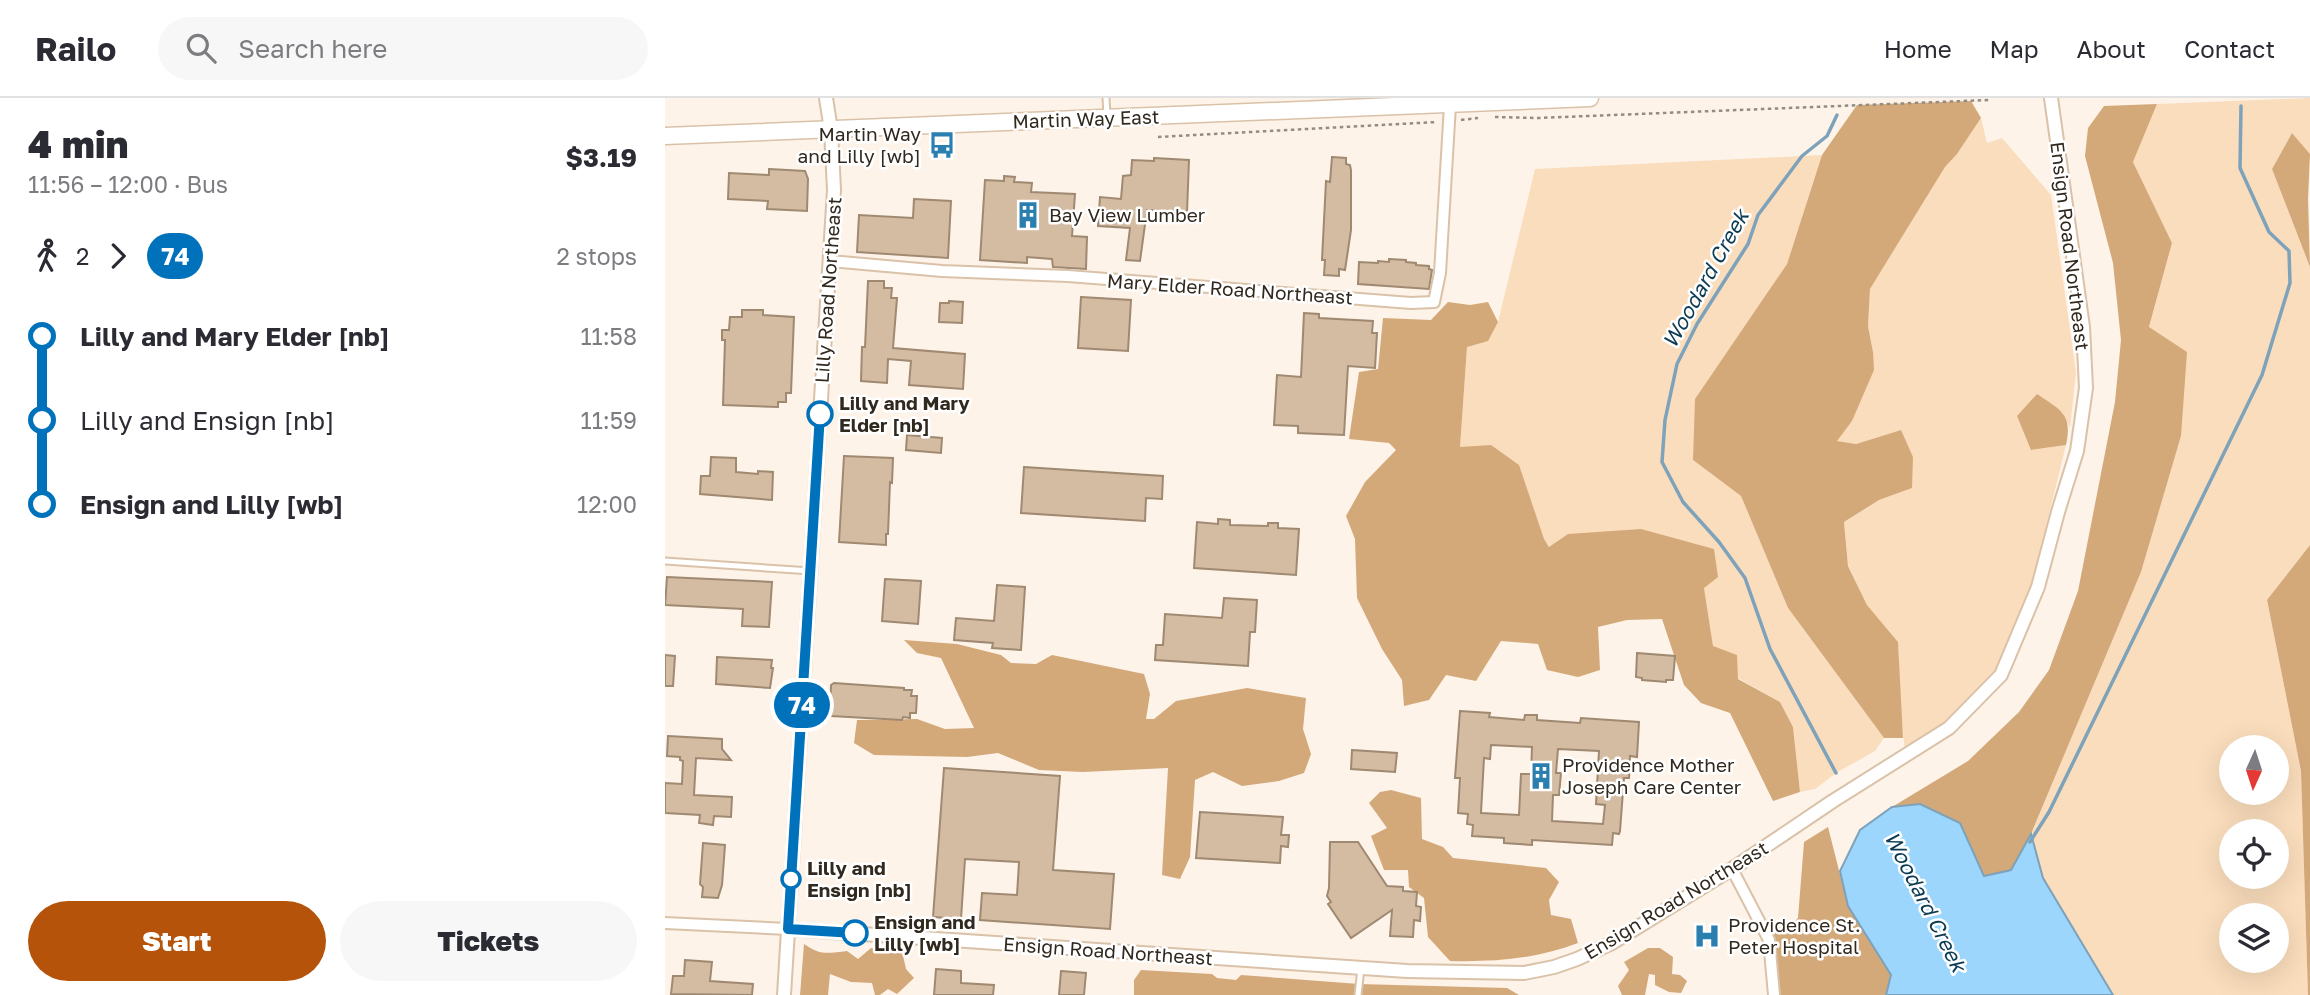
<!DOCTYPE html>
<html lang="en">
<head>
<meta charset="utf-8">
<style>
  :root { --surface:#fff; --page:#f7f7f7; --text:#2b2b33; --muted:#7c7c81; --line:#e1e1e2; --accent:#b45309 }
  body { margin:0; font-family:"Golos Text",sans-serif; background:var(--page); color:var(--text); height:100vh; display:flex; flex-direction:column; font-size:26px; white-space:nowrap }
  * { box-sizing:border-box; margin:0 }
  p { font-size:23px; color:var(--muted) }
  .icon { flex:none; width:38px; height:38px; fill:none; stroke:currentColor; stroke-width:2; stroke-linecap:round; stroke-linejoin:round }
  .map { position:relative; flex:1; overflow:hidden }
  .drawer { display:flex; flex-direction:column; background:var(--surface); width:665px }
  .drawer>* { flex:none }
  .badge { padding:0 14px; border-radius:23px; font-size:24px; line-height:46px }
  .needle { width:46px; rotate:183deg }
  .buttons { position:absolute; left:1554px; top:637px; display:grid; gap:14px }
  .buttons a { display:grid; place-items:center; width:70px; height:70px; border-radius:50%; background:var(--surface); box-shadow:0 7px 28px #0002; font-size:35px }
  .map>.badge { position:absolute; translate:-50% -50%; box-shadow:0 0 0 4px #fff }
  .legs { display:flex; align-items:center; gap:10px; height:77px; padding:0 28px; font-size:23px }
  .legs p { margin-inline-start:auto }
  .headline { display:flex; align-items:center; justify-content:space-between; height:119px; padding:0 28px }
  h1 { font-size:38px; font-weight:800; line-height:52px }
  .button { display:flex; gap:14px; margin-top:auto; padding:14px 28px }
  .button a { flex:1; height:80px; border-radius:42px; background:var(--accent); color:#fff; font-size:28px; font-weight:800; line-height:80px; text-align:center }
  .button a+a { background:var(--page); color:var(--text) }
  ul { padding:0 28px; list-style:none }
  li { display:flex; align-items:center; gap:24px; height:84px; font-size:26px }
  li i { display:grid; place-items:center; width:10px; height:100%; margin:0 9px; background:currentColor }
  li i::after { content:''; width:18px; height:18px; margin:-9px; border:5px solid; border-radius:50%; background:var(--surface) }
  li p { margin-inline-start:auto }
  li:first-child i { background:linear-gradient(#0000 50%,currentColor 0) }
  li:last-child i { background:linear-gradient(currentColor 50%,#0000 0) }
  header { display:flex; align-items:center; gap:42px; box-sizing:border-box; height:98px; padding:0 35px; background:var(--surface); border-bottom:2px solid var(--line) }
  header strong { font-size:33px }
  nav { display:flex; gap:38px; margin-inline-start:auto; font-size:24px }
  .search { width:490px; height:63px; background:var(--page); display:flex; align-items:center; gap:18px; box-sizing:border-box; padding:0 24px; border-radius:38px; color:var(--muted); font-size:26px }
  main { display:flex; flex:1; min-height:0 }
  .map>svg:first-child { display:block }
  .green { fill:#faddbc; fill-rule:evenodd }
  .forest { fill:#d4a97a }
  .water { fill:#9dd6fd; stroke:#7da2ba; stroke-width:2 }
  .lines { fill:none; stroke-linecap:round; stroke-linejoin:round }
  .stream { stroke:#7da2ba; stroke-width:3.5 }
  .building { fill:#d4bca3; stroke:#a08971; stroke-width:2; fill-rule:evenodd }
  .service-casing { stroke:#dac2a9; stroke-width:9 }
  .minor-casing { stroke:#dac2a9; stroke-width:14 }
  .tertiary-casing { stroke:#dac2a9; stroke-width:16 }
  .primary-casing { stroke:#dac2a9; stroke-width:19 }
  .path { stroke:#948b81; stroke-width:2.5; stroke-dasharray:3.5 3.5; stroke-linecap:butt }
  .service { stroke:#fff; stroke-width:5 }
  .minor { stroke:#fff; stroke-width:10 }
  .tertiary { stroke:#fff; stroke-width:12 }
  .primary { stroke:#fff; stroke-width:16 }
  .line-1-casing { stroke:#fff; stroke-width:16 }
  .line-1 { stroke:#0072bc; stroke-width:10 }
  .stop-1-dot { fill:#fff; stroke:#0072bc; stroke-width:3.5 }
  .labels { text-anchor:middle; stroke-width:5; stroke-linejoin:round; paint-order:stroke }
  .street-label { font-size:19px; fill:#31281e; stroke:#fff }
  .poi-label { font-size:19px; fill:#31281e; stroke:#fff; text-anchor:start }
  .stop-label { font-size:19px; font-weight:bold; fill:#31281e; stroke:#fff; text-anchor:start }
  .water-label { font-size:21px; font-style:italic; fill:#0c3b54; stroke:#fff }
</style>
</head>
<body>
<header>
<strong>Railo</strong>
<div class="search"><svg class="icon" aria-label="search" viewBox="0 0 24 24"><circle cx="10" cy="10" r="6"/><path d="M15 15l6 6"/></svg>Search here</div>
<nav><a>Home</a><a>Map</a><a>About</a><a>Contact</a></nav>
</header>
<main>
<section class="drawer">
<div class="headline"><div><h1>4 min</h1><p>11:56 – 12:00 · Bus</p></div><b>$3.19</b></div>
<div class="legs"><svg class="icon" aria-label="walk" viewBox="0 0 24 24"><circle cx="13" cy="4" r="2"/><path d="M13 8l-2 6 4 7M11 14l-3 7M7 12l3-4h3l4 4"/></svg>2<svg class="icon" aria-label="forward" viewBox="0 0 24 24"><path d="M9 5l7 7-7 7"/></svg><b class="badge" style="background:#0072bc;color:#fff">74</b><p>2 stops</p></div>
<ul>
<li><i style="color:#0072bc"></i><b>Lilly and Mary Elder [nb]</b><p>11:58</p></li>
<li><i style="color:#0072bc"></i><span>Lilly and Ensign [nb]</span><p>11:59</p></li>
<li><i style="color:#0072bc"></i><b>Ensign and Lilly [wb]</b><p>12:00</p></li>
</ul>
<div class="button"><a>Start</a><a>Tickets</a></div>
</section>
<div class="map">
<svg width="1645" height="897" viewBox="0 0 1645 897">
  <rect width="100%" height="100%" fill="#fdf3e9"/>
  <!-- green -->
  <path class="green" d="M1645,0V56L1627,35L1607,71L1645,169V447L1602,503L1636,673L1643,897H1448L1378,779L1366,736L1476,474L1516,338L1484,230L1507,145L1468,64L1492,6ZM1566,649H1612V695H1566ZM1566,733H1612V779H1566ZM1566,817H1612V863H1566Z
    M1316,20L1322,45L1337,40L1386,97L1411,274L1405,330L1397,314L1366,352L1401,347L1366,490L1332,571L1287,621L1240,653L1235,607L1233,544L1202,507L1183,467L1179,424L1214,402L1247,390L1236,332L1191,346L1171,343L1187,323L1208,254L1203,228L1205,191L1280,69L1292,56Z
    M1157,57L1122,166L1078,233L1028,362L1076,398L1123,510L1219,640L1210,653L1171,675L1150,691L1135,694L1128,629L1115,604L1073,580L1048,548L1039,490L885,449L795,349L802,249L833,224L870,71Z"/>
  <!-- forest -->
  <path class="forest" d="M1306,3L1316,20L1292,56L1280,69L1205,191L1203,228L1208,254L1209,272L1187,323L1172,343L1191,346L1236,332L1248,359L1247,390L1214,402L1179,424L1183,468L1202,507L1233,544L1238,640H1219L1123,510L1076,398L1028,362L1030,301L1122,166L1157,57L1192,7Z
    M1492,6L1468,64L1507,145L1484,229L1522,254L1516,338L1476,474L1366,736L1346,772L1319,778L1295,725L1227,709L1303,663L1354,614L1384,572L1413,493L1450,304L1456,242L1448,165L1420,58L1423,30L1439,8Z
    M1627,35L1645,56L1643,101L1645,169L1607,71Z
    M783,204L805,207L823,204L833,224L823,243L802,249L795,349L826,347L854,367L879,441L884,449L903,436L976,431L1049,451L1053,479L1039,490L1048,548L1072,557L1073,581L1115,604L1128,629L1135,694L1108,703L1065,615L1036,605L1019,587L997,521L962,522L933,529L935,572L913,579L882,572L873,546L836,543L811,583L781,577L764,602L739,608L737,582L717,551L692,500L690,441L681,418L700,384L731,352L724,345L684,341L694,274L713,271L718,220L766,222Z
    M1372,296C1395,312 1408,315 1401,347L1366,352L1352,318Z
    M1645,447V897H1643L1636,673L1602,502Z
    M239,542L292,546L336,557L346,565L371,566L387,557L479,576L485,596L481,621H489L511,603L582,590L641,600L638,631L646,656L639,675L614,683L577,688L548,674L530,682L525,759L515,781L497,777L503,670L418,674L374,672L333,655L302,659L209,657L189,645L192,622L252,621L280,631L309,630L276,560L252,555Z
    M726,692L756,700L757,741L778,749L788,760L881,770L894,784L884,802L886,817L906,821L913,845C871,861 830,864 785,863L763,839L759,800L744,789L743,772H719L706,738L722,730L704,705L715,694Z
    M1163,729L1183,808L1226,877L1221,897H1109L1104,842L1112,829L1123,830L1133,820L1139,744Z
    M139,846C156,858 163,855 182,853L193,861L206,850L237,853L241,871L249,880L232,896L223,891L215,897H210L207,885L186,884L165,876L163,897H135Z
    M983,850H995L1008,859L1007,876L1015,877L1022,883L1016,895L1004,894L990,887V877L984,876L980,897H957L953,888L964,872L959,864Z
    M476,872L547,876L552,880L571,882L576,877L694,886L842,890L854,897H469V882Z"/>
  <!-- water -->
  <path class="water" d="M1255,706L1295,725L1319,778L1346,772L1366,736L1378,780L1448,897H1221L1226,877L1183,808L1175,773L1195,732L1227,709Z"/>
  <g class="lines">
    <!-- stream -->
    <path class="stream" d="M1171,675L1105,551L1080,480L1054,444L1018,404L997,364L1000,322L1012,266L1032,226L1083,146L1093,117L1137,58L1162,38L1172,17
      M1365,744L1384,714L1597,277L1625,185L1624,153L1604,134L1575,70L1576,8"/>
  </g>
  <!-- building -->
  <path class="building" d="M667,59L681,60V66L685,67L686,72V132L680,172L674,171V178L659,177L660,162H657L661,83L665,84Z
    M489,60L524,62L522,114L482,112L475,163L461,162L465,130L433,128L435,99L456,101L458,78L466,77L467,62L489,63Z
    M104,71L140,73L143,81L142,113L102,111L103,103L63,101L64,75L104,77Z
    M339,78L350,79L349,84L367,85L366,94L410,96L407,138L422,139L421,171L388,169L387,161L362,159V165L315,162L320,82L339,83Z
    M249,101L286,103L283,160L192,154L194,117L248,120Z
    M724,161L741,162V164L751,165V167L764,168V171L767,172L764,191L693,186L694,164L713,165V163L724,164Z
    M203,183H219V190H227L226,200H232L228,250L300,256L298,291L244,287L246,263L223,261L222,285L196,283L197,249H200Z
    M416,199L466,202L463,253L413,250Z
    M284,203L298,204L297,225L274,224L275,205H284Z
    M77,212H98V217L129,219L126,295H121V304H113V309L58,307L60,242H57V232H64L65,219H77Z
    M639,215L654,216V220L708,223L707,235H712L710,270L683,268L679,337L633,335V328L609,327L612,277L636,279Z
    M242,337L277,340L276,355L241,352Z
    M179,358L228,360L227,385L225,384L223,436H221V447L174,444Z
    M46,359L71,360V374L93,376V373L108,374L107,402L35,396L36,378H45Z
    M359,369L498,378L497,401L481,400L480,423L356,415Z
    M553,421L565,422V427L603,428V425H613V430L634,431L631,477L529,470L532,424L553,426Z
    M2,479L107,484L104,529L77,528L78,511L0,507Z
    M220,481L256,483L253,526L217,523Z
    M332,487L360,489L356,552L327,550L328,545L289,542L291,520L329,523Z
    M559,500L592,502L590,534H585L583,568L490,562L491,547H498L500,516L557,520Z
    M972,555L1010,558L1008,582H1001V584L977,582V580L971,579Z
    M0,557L10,558L8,588H0Z
    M52,559L107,562L106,570H108L105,590L51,586Z
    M169,585L239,590V592H247L246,598H252L251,615H245V620L238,619L237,622L166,618L165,615L166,587Z
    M795,613L825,615L824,619L859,622L860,617H872V622L915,625L916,620L974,624L972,659L965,658L964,680H959L955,733L954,736L948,735L947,747L867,742V747L839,745V740L807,738L808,727L802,726L803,716L793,715L795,680H790ZM826,647L867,649L866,676H856L854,717L816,715L819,660L825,661ZM893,651L934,653L931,706L940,707L938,726L887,723L888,697H894L896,675H891Z
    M3,638L57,641V651L66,662L31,660L29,697L67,699L66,719L49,718L48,727L34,725L35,717L0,715V685L17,686L18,663L15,662V659L2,658Z
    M687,652L732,655L730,674L686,671Z
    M279,670L395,678L388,772L449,776L445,831L315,822L317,795L352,797L354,764L300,761L296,821L268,819Z
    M535,714L618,719L616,737H624L623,749L616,748L615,765L531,760Z
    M665,744H693L722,788L738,789V793L752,794L751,808L756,809L755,823L749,822L748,839L725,838L727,812L686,840L663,806L666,804L662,798L664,790Z
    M38,745L60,747L57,787L53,800L37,799L38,789L35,786Z
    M20,862L47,864L45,883L88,886L87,897L6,896L8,878H19Z
    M271,871L296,873V885L329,887L328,897H269Z
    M396,873L421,875L419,897H394Z"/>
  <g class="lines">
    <defs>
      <path id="service" d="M441,0L442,17
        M0,463L146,473
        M693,897L696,870"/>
      <path id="minor" d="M165,163L277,173L403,178L746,205L769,204L775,175L785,7
        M1067,771L1104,842L1109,897
        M0,825L123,831"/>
      <path id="tertiary" d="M123,831L742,873L859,875L889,869L912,861L947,845L1067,771L1168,703L1284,630L1336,577L1373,489L1393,414L1412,353L1421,290L1418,229L1386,0
        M119,897L169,92L166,32L161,0"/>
      <path id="primary" d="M0,38L925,0"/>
    </defs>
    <!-- service casing -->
    <use href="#service" class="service-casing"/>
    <!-- minor casing -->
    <use href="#minor" class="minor-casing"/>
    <!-- tertiary casing -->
    <use href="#tertiary" class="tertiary-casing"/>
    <!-- primary casing -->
    <use href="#primary" class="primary-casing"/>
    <!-- path -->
    <path class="path" d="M830,19L873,20L1324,2
      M796,22L813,20
      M493,39L772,24"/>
    <!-- service -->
    <use href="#service" class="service"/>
    <!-- minor -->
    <use href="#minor" class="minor"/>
    <!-- tertiary -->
    <use href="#tertiary" class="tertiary"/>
    <!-- primary -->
    <use href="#primary" class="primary"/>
  </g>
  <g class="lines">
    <defs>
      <path id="line-1" d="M155,316L123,831L190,835"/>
    </defs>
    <!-- line-1 casing -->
    <use href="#line-1" class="line-1-casing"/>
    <!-- line-1 -->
    <use href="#line-1" class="line-1"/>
  </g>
  <!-- icons -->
  <defs>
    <symbol id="bus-bare" viewBox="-9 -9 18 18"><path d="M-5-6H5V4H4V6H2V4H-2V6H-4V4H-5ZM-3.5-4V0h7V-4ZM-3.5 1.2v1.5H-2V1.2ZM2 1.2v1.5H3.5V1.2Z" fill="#2b7faf" stroke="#fff" stroke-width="2.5" paint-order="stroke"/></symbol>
    <symbol id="building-bare" viewBox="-9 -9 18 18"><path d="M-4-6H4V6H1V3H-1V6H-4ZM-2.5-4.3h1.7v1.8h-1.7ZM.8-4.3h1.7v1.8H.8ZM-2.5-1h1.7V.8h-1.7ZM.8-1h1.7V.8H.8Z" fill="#2b7faf" stroke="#fff" stroke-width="2.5" paint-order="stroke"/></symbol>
    <symbol id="hospital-bare" viewBox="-9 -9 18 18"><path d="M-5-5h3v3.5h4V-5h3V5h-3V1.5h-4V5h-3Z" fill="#2b7faf" stroke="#fff" stroke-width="2.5" paint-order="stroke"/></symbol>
  </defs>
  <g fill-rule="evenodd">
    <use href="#bus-bare" x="258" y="28" width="38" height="38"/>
    <use href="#building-bare" x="344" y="98" width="38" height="38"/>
    <use href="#building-bare" x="857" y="659" width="38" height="38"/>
    <use href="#hospital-bare" x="1023" y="819" width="38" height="38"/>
  </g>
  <!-- markers -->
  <g class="stop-1-dot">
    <circle cx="155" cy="316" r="12"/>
    <circle cx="126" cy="781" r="9"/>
    <circle cx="190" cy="835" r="12"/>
  </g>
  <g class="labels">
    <!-- street labels -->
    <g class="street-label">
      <text transform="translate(421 21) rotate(-2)" y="7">Martin Way East</text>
      <text transform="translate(1405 148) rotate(83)" y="7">Ensign Road Northeast</text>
      <text transform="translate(565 191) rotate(4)" y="7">Mary Elder Road Northeast</text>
      <text transform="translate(163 192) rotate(-86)" y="7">Lilly Road Northeast</text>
      <text transform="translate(1011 802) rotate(-31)" y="7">Ensign Road Northeast</text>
      <text transform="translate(443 853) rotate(4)" y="7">Ensign Road Northeast</text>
    </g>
    <!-- poi labels -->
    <g class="poi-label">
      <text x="256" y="43" text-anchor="end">Martin Way<tspan x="256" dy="22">and Lilly [wb]</tspan></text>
      <text x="384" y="124">Bay View Lumber</text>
      <text x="897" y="674">Providence Mother<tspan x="897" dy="22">Joseph Care Center</tspan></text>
      <text x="1063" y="834">Providence St.<tspan x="1063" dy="22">Peter Hospital</tspan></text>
    </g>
    <!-- stop labels -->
    <g class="stop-label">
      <text x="174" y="312">Lilly and Mary<tspan x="174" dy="22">Elder [nb]</tspan></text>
      <text x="142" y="777">Lilly and<tspan x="142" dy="22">Ensign [nb]</tspan></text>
      <text x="209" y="831">Ensign and<tspan x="209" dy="22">Lilly [wb]</tspan></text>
    </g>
    <!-- water labels -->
    <g class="water-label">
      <text transform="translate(1041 181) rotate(-61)" y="7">Woodard Creek</text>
      <text transform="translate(1260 804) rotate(63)" y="7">Woodard Creek</text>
    </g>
  </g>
</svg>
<div class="buttons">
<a><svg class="needle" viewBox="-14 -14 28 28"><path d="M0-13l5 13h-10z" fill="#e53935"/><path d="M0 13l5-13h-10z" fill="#7c7c81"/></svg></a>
<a><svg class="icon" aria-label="locate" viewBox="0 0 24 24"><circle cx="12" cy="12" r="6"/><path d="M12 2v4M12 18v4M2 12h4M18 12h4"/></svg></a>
<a><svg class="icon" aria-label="layers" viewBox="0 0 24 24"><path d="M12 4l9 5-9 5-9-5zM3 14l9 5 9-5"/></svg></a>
</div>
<b class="badge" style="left:137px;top:607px;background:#0072bc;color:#fff">74</b>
</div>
</main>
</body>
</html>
